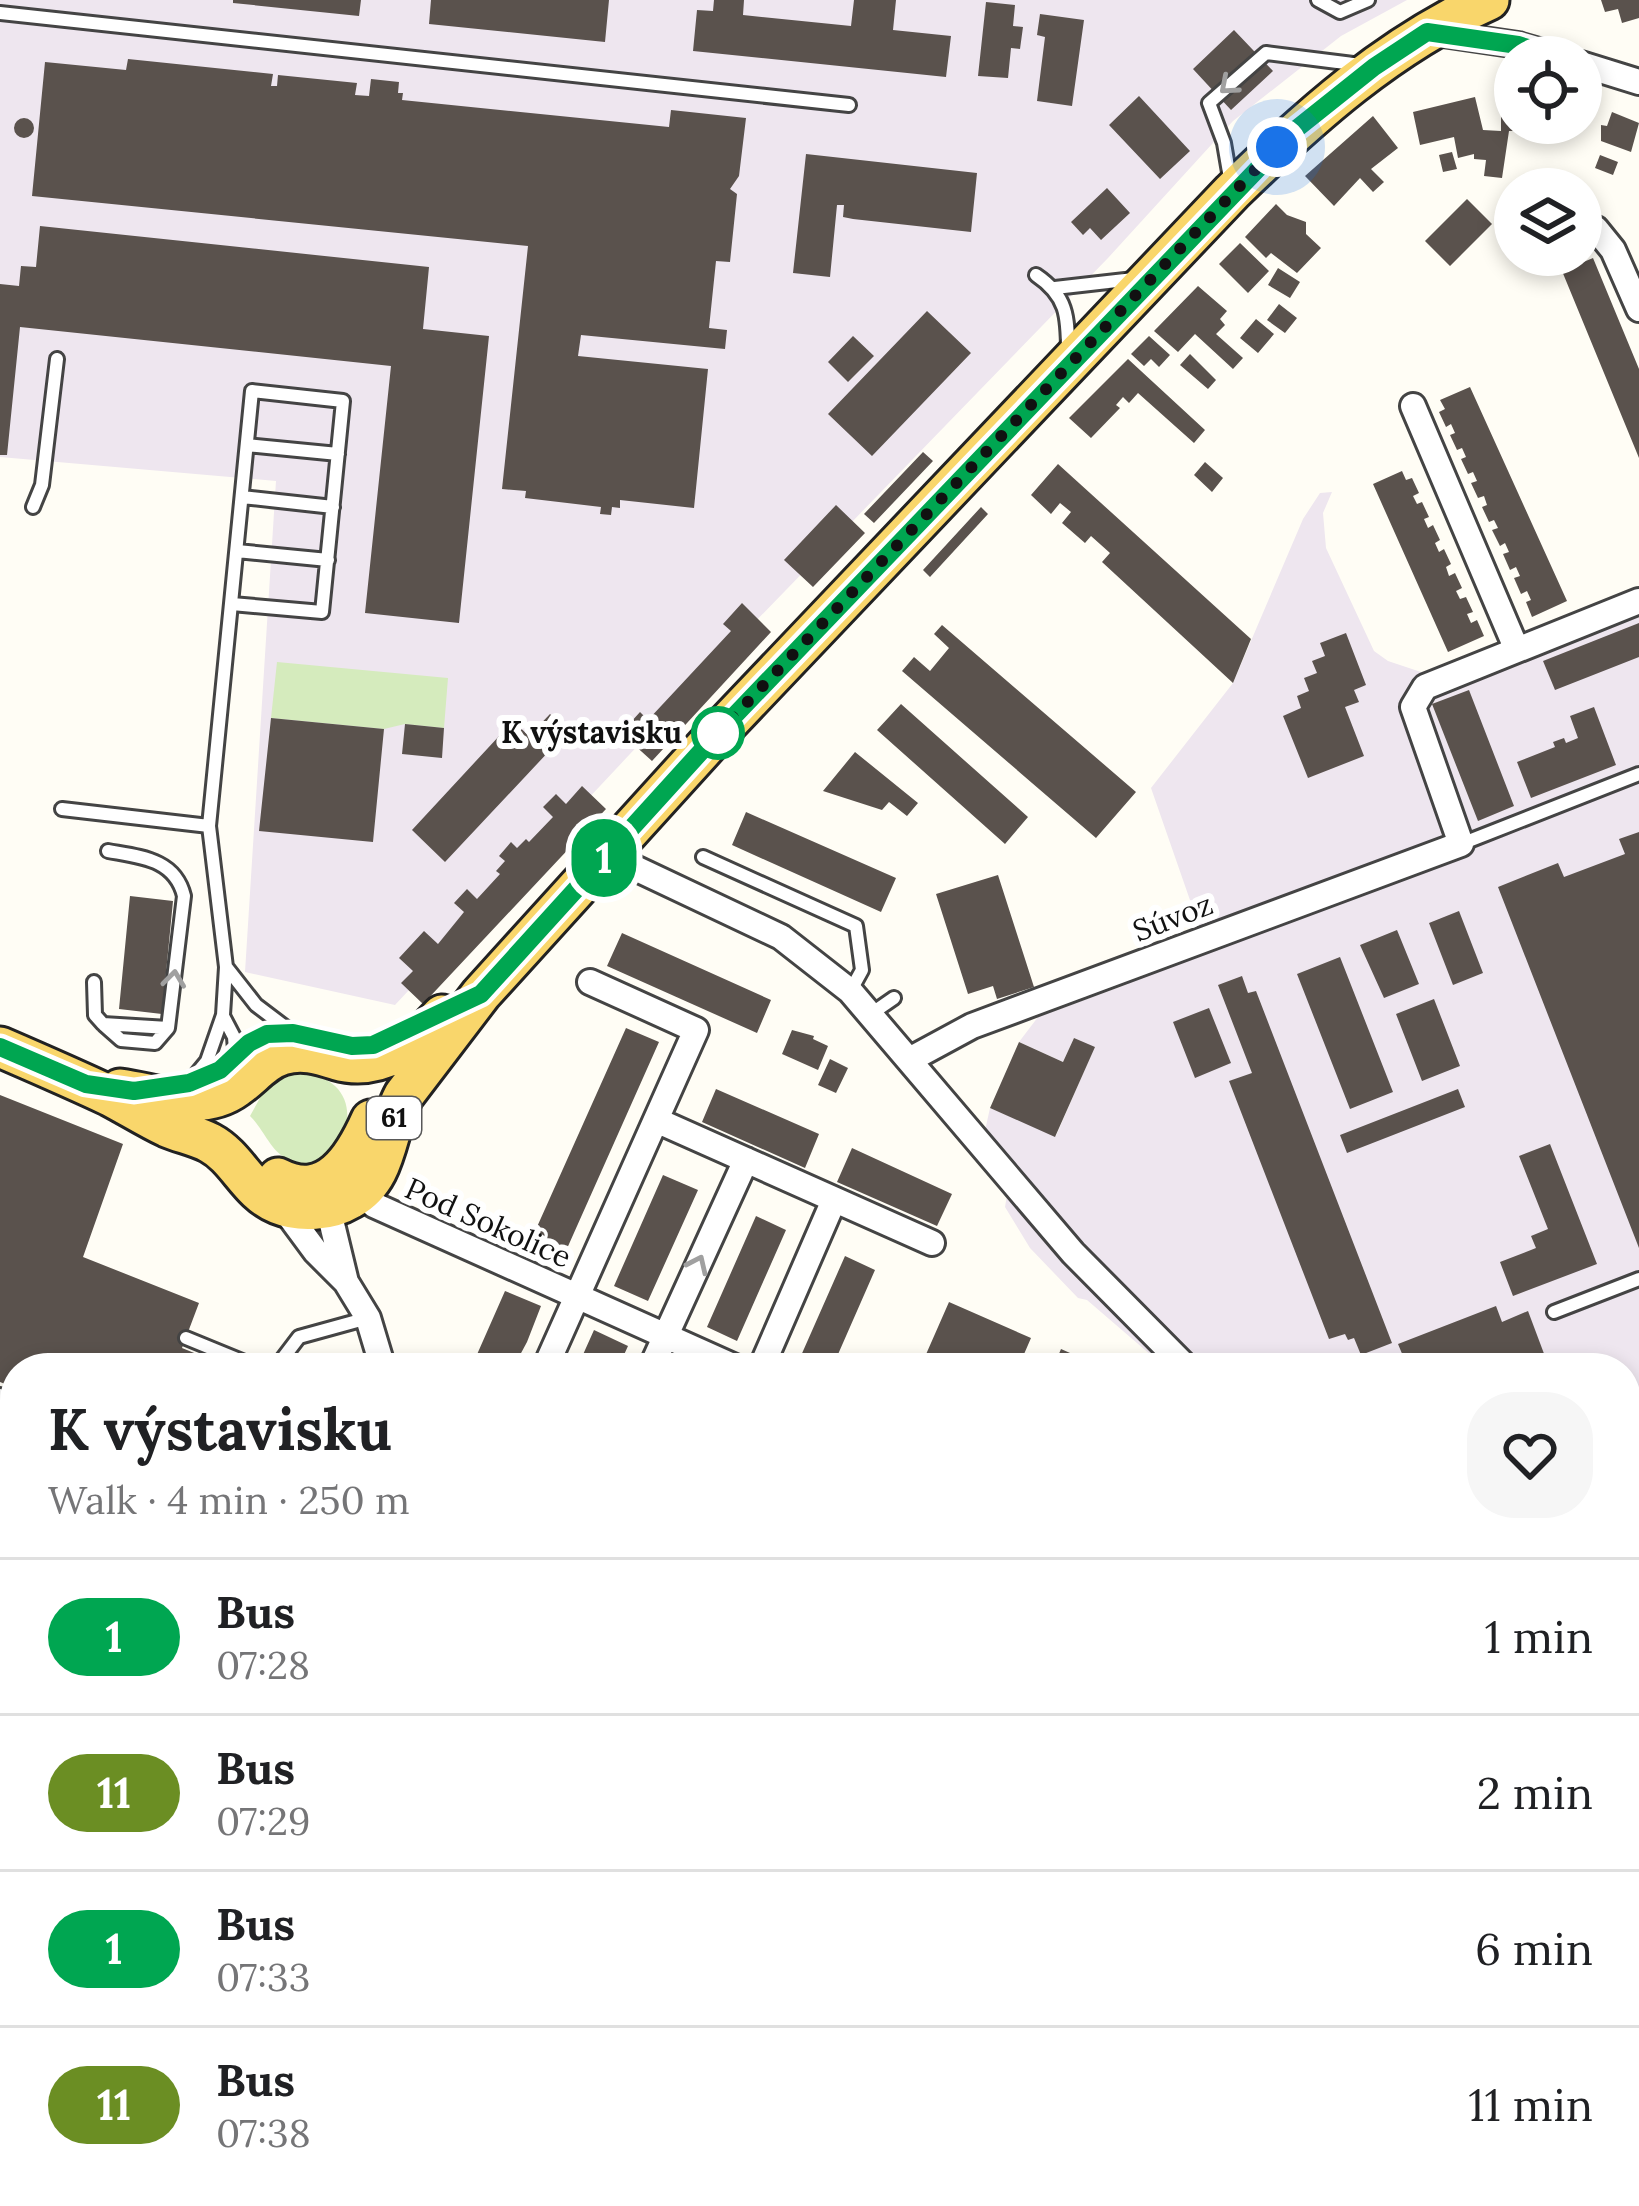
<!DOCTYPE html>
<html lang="en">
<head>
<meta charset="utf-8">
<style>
  :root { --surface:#fff; --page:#f6f6f6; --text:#202124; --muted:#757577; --line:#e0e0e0 }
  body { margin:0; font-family:Lora,serif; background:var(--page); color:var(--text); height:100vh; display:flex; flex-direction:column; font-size:45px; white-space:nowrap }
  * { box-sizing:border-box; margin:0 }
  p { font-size:39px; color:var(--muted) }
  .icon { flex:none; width:66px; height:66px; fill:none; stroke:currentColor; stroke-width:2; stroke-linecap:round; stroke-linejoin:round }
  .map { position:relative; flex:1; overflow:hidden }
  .details { position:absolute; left:0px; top:1353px; width:1641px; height:855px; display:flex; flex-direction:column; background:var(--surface); border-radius:48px 48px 0 0; box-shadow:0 6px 18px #0003 }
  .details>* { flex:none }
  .badge { padding:0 24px; border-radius:39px; font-size:42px; line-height:78px }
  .buttons { position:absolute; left:1494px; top:36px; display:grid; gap:24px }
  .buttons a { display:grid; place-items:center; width:108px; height:108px; border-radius:50%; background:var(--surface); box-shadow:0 6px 18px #0003; font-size:60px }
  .you { position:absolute; width:60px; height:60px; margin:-30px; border:9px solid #fff; border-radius:50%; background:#1a73e8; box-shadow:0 0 0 18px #1a73e833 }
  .map>.badge { position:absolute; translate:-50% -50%; box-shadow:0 0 0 6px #fff }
  .round { display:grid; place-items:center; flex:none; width:126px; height:126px; border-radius:48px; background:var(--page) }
  .head { display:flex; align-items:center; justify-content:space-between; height:204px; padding:0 48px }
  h1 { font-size:57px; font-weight:700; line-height:90px }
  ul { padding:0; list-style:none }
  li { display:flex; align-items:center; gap:36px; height:156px; padding:0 48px; border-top:3px solid var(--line) }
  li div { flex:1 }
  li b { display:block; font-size:45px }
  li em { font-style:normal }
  li .badge { min-width:132px; font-weight:700; text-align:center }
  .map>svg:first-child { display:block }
  .industrial { fill:#eee6ef }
  .green { fill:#d5ebbd }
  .forest { fill:#b9dc9c }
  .building { fill:#5a524d }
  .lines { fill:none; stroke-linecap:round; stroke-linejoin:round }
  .lane-casing { stroke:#444; stroke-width:18 }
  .street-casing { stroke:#444; stroke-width:30 }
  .primary-casing { stroke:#222; stroke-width:45 }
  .lane { stroke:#fff; stroke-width:12 }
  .street { stroke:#fff; stroke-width:24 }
  .primary { stroke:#f9d66b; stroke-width:39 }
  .oneway { stroke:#a0a0a0 }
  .line-casing { stroke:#fff; stroke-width:27 }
  .line { stroke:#00a651; stroke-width:18 }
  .walk { stroke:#111; stroke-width:12; stroke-dasharray:0 21.6 }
  .stop-dot { fill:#fff; stroke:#00a651; stroke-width:6 }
  .labels { text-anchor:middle; stroke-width:12; stroke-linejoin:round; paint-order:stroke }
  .shield { fill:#fff; stroke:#585858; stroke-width:3 }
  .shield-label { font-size:27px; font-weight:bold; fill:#111 }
  .stop-label { font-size:30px; font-weight:bold; fill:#111; stroke:#fff; text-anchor:end }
  .street-label { font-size:30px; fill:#111; stroke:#fff }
</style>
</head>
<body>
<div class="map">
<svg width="1639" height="2206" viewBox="0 0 1639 2206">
  <rect width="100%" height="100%" fill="#fffdf5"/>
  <!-- industrial -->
  <path class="industrial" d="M0,0H1407L1341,36L1233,121L1108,258L718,660L395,1005L245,972L276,481L0,457Z
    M1332,492L1323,513L1326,548L1374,651L1388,661L1424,673L1639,589V2078L1626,2060V1368H1166L1087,1300L1078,1298L1030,1248L1005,1207L1007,1195L979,1158L990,1108L1056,1136L1094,1048L1074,1038L1063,1062L1019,1042L1038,1017L1128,984L1109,976L1130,958L1199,926L1151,788L1233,683L1303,519L1320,493Z
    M1231,2193H1441L1424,2206H1248Z"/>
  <!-- green -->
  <path class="green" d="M277,662L448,678L444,728L405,724L384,729L271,718Z
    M294,1073C385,1073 344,1189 286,1158C270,1150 263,1128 250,1116L266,1087Z"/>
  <!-- forest -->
  <path class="forest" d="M0,1505L15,1513V2193H1231L1248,2206H0Z"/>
  <!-- building -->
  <path class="building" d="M233,0H361L359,16L233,3Z
    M431,0H609L605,42L429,24Z
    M714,0H744L743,15L851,26L854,0H896L893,30L951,36L946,77L693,51L697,10L713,11Z
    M1601,0H1639V18L1622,23L1618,9L1605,12Z
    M986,2L1015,5L1013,26L1023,27L1020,49L1011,48L1008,78L978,76Z
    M1040,14L1084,20L1072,106L1037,101L1045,37L1037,35Z
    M1234,30L1273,71L1231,110L1193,69Z
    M128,59L273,74L271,86H277L278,75L357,83L355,95L369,96L371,79L399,82L398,93H403L402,100L669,127L671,110L746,118L739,176L730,189L737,194L730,262L716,261L709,328L727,330L725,349L581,335L578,356L708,369L694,508L620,500V508L612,507L611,515L600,514L601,507L525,498L526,491L502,489L528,246L32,196L45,62L126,70Z
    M1506,95H1515V123H1534V126L1529,131H1509L1502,178L1484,176L1486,160L1474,159V154L1458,158L1454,137L1420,145L1413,112L1475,97L1483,130L1501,131V108H1506Z
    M1139,96L1190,151L1160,179L1109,125Z
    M1581,101L1589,104L1578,133L1543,124L1581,123Z
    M1612,112L1639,123L1631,152L1601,141V125L1607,126Z
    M1373,116L1398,148L1371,169L1384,182L1373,192L1360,178L1334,206L1305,176Z
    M14 128a10 10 0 1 1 20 0a10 10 0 1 1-20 0Z
    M1452,152L1457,169L1443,172L1439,155Z
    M806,154L977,173L971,232L853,219L843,217L844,205H837L830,277L793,273Z
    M1600,155L1618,162L1613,175L1595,168Z
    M1107,188L1130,213L1101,240L1090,228L1083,235L1071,222Z
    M1467,199L1492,224L1450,266L1425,241Z
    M1276,204L1287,215L1306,222V234L1321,248L1297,273L1271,253L1266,258L1245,237Z
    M40,226L429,267L423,329L489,336L459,623L365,613L391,366L20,327L7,455H0V284L19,286L21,266L36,267Z
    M1240,243L1269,271L1248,293L1219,264Z
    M1593,258L1639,369V458L1562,271Z
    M1278,268L1300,282L1290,298L1268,285Z
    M1198,286L1227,311L1220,319L1225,325L1216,334L1243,358L1233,369L1195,334L1178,352L1154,331Z
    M1279,304L1297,318L1285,333L1267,320Z
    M927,311L971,353L872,456L828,414Z
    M1256,319L1274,334L1258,353L1240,338Z
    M853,336L874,356L848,382L828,362Z
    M1149,336L1170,355L1159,367L1151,359L1144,366L1131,354Z
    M1190,354L1216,380L1208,389L1180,365Z
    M1128,359L1205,430L1194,443L1138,393L1129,403L1123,397L1116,405L1120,408L1091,438L1069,418Z
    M1470,387L1567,601L1532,617L1526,602L1531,600L1527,591L1521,594L1514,578L1520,576L1516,567L1510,570L1503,554L1509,552L1505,543L1500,546L1492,530L1498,528L1494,520L1489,522L1482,507L1487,505L1484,496L1478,498L1471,483L1477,481L1473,472L1468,474L1461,459L1466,457L1462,448L1457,450L1450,435L1455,433L1451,424L1446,427L1439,412L1445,409L1440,400Z
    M923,452L933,461L874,523L864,514Z
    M1205,462L1223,478L1212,492L1194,475Z
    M1058,464L1251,639L1233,683L1102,562L1110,553L1091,536L1085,543L1062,523L1071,512L1060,503L1051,514L1031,495Z
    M1402,471L1406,480L1412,478L1419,493L1413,496L1417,504L1422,502L1429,517L1424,519L1428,528L1433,525L1440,540L1435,543L1439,552L1444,549L1451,564L1446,567L1449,576L1455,573L1462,588L1456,591L1460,599L1466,597L1473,612L1467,614L1471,623L1477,620L1484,636L1448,652L1373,484Z
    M836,505L865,533L813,587L784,560Z
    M981,507L988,514L930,577L923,570Z
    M742,603L771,632L652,761L621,733L640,712L648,720L731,631L723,624Z
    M1639,623V657L1555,690L1543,661Z
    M942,625L1136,792L1096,838L902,671L914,657L930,671L949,648L934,634Z
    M1346,633L1366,685L1354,690L1359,702L1345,707L1364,756L1308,778L1283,716L1301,708L1297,696L1309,691L1304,678L1317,673L1312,661L1325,656L1320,643Z
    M1469,690L1514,806L1478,821L1432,704Z
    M901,704L1028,817L1005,844L877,730Z
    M1594,707L1616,765L1531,798L1517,762L1555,747L1553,742L1564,738L1566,743L1578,738L1570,716Z
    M550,714L568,731L445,862L412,830L513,721L529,736Z
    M271,718L384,729L373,842L259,831Z
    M405,724L444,728L442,758L402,754Z
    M855,752L918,803L907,816L889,802L882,810L823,791Z
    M582,786L606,809L423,1004L401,983L413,971L399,958L424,931L438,944L464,912L454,903L467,889L477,899L500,874L496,871L505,861L499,856L511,842L517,848L526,839L529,842L553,817L543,807L556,794L566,804Z
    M746,812L896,878L881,912L732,845Z
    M1639,832V1248L1498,887L1558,863L1564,877L1625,854L1619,839Z
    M998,875L1034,987L997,999L993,986L968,994L936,894Z
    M130,896L173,901L162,1014L119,1009Z
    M1459,911L1483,973L1453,985L1429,923Z
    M1397,930L1419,984L1384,998L1360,945Z
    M622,933L771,1000L757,1033L607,966Z
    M1340,957L1393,1092L1350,1109L1297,974Z
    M1242,976L1248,993L1256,991L1392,1343L1361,1355L1354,1338L1348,1340L1345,1334L1329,1339L1229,1081L1252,1073L1218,985Z
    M1434,999L1460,1066L1422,1081L1396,1014Z
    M1209,1008L1231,1063L1195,1078L1173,1022Z
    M626,1028L659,1042L561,1262L528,1247Z
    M792,1030L814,1036L813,1039L828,1046L818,1070L782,1054Z
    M1074,1038L1095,1047L1055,1137L990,1108L1019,1042L1063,1062Z
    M830,1059L848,1068L836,1093L818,1085Z
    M716,1089L819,1134L805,1168L702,1122Z
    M1458,1089L1465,1107L1347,1153L1340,1135Z
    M0,1095L123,1144L83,1257L199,1303L182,1348L231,1368H15V1388L0,1382Z
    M1550,1144L1597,1264L1513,1296L1500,1262L1536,1248L1531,1236L1548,1229L1519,1156Z
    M852,1148L952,1194L937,1226L837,1182Z
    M663,1175L698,1190L648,1301L614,1286Z
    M756,1216L786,1230L737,1341L707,1327Z
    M845,1256L875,1270L832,1368H799L796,1367Z
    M505,1291L541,1306L527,1342L513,1368H466L471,1357L475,1359Z
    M949,1302L1031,1338L1018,1368H920Z
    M1496,1306L1502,1322L1528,1311L1549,1367L1577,1356L1582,1368H1408L1398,1344Z
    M594,1330L628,1346L618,1368H577Z
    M1061,1349L1104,1368H1053Z
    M0,1412L15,1417V1488L0,1481Z
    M1626,1612L1631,1624L1639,1621V1706L1626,1711Z
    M1626,1804L1639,1837V1884L1626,1889Z
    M1291,2193H1373L1356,2206H1301Z"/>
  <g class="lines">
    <defs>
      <path id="lane" d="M1318,0L1340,12L1368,0
        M0,13L849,105
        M1231,184L1224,143L1209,103L1266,53L1361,65
        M1036,275C1067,296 1068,316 1068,352
        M1055,288L1134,279
        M247,445L338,454
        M242,497L333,507
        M33,507L42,485L57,359
        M237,551L328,560
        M62,809L209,826
        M1461,844L1639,774
        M703,857L856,926L862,970L851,990
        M227,968L256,1005L293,1033
        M94,982L95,1015L103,1024L168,1028L184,896C175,859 141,857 108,851
        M871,1014L894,998
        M223,1016L234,1037L237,1076
        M104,1025L121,1040L155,1043L168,1028
        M189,1083L207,1061L223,1015L226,967L209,826L252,391L343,401L322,612L232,604
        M1554,1312L1639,1279
        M186,1338L247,1363L277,1366L299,1337L368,1318
        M0,1395L15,1401
        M0,1491L15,1497
        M1633,2076L1639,2072
        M1246,2193L1262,2206"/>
      <path id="street" d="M1429,32L1518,45L1559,57
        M1581,64L1639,82
        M1596,229L1613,250L1639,309
        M1413,406L1517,650
        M612,849L635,868L781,937L850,991L1073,1253L1187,1368
        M911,1059L972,1026L1461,844L1413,707L1425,687L1639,601
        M656,1120L932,1243
        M332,1197L331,1220L346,1282
        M374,1205L737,1368
        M282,1206L316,1252L346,1282L368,1318L383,1368
        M545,1368L696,1030L590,982
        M651,1368L746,1160
        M761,1368L834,1200
        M1626,1996L1639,2014"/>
      <path id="primary" d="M0,1047C37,1063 74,1079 110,1096C129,1106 148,1118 167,1127C181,1133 197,1136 210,1143C238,1158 248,1192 278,1204C300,1213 330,1211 350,1199C389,1178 385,1129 404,1095L481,994L716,735L1232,192C1310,116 1389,45 1489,0
        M120,1089C158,1094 202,1113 237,1087C253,1076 263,1061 282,1055C302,1049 318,1054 337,1060C379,1072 415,1045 442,1015
        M278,1178C327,1203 354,1158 371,1120"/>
    </defs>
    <!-- lane casing -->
    <use href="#lane" class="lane-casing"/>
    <!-- street casing -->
    <use href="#street" class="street-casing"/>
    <!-- primary casing -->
    <use href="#primary" class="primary-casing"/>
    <!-- lane -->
    <use href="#lane" class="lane"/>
    <!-- street -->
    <use href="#street" class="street"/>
    <!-- primary -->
    <use href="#primary" class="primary"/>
  </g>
  <!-- one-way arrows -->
  <defs><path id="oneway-chevron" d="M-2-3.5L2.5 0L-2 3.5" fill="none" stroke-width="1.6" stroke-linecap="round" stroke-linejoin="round" transform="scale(3)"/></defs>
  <g class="oneway">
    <use href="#oneway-chevron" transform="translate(1228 86) rotate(139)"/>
    <use href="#oneway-chevron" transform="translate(174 979) rotate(-83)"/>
    <use href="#oneway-chevron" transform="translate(698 1264) rotate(-65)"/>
  </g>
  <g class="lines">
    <defs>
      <path id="line" d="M0,1047L86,1084L134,1091L189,1083L220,1070L249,1043L267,1034L293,1033L352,1046L373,1045L481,994L716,735L1295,130L1374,67L1427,32L1518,45L1559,57"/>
    </defs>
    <!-- line casing -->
    <use href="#line" class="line-casing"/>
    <!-- line -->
    <use href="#line" class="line"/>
    <!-- walk -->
    <path class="walk" d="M718,733L1277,147"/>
  </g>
  <!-- markers -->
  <circle class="stop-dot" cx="718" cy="733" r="24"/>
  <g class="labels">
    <!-- shield labels -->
    <rect class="shield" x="367" y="1097" width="54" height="42" rx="9"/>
    <g class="shield-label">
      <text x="394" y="1127">61</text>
    </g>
    <!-- stop labels -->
    <g class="stop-label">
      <text x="682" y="743">K výstavisku</text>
    </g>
    <!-- street labels -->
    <g class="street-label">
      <text transform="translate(1173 918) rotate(-21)" y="10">Súvoz</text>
      <text transform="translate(488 1223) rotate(24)" y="10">Pod Sokolice</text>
    </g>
  </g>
</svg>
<div class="buttons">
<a><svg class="icon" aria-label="locate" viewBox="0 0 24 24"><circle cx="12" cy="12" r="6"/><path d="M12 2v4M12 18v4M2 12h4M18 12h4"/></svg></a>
<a><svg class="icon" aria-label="layers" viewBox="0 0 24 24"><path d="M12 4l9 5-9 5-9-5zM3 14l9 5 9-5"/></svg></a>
</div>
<div class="you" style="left:1277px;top:147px"></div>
<b class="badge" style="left:604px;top:858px;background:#00a651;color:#fff">1</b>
<section class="details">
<div class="head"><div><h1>K výstavisku</h1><p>Walk · 4 min · 250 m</p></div><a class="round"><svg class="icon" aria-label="heart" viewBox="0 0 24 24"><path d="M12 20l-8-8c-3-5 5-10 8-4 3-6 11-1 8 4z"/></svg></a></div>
<ul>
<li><span class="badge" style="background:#00a651;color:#fff">1</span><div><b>Bus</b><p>07:28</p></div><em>1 min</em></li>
<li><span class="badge" style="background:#6b8e23;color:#fff">11</span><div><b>Bus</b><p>07:29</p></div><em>2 min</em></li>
<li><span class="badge" style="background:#00a651;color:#fff">1</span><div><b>Bus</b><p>07:33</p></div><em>6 min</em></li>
<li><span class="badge" style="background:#6b8e23;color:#fff">11</span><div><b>Bus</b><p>07:38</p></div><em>11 min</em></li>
</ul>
</section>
</div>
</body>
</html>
